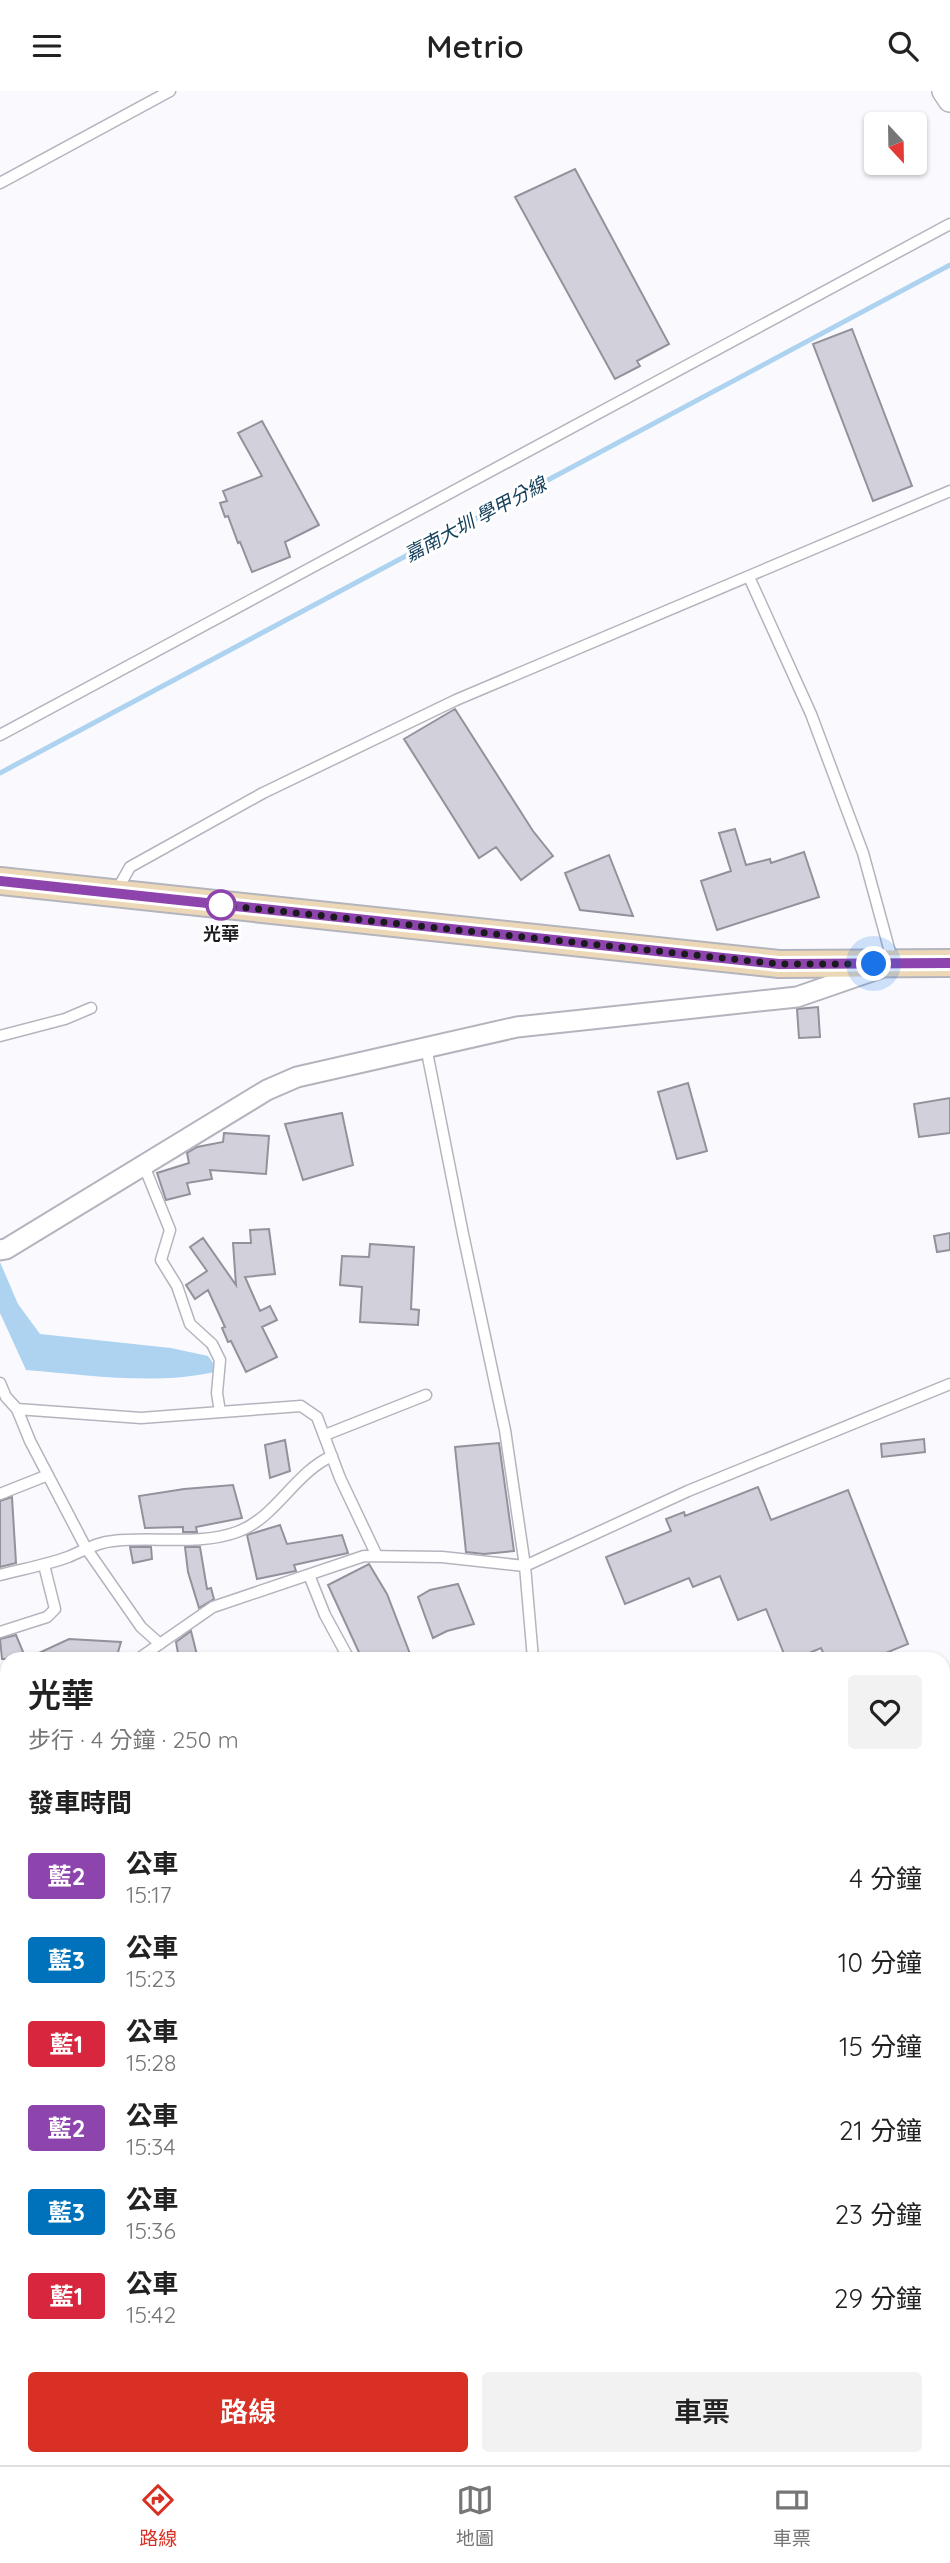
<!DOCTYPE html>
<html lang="zh-TW">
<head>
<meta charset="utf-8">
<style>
  :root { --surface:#fff; --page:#f2f2f2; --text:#222; --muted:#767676; --line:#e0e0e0; --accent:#d93025 }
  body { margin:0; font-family:Quicksand,"Noto Sans TC",sans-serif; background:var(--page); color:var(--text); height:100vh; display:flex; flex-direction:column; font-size:26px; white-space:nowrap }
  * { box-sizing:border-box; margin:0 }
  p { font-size:23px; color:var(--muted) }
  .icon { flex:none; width:38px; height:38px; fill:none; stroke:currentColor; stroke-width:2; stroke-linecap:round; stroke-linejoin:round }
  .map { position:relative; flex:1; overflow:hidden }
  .panel { position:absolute; left:0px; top:1561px; width:950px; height:814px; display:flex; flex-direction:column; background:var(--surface); border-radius:21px 21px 0 0; box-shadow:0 2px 5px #0004 }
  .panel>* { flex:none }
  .badge { padding:0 14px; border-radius:5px; font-size:24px; line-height:46px }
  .needle { width:46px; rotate:158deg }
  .buttons { position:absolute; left:864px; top:21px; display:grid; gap:14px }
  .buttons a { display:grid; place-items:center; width:63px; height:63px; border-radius:7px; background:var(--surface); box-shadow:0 2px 5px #0004; font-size:35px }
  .you { position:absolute; width:35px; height:35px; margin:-18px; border:5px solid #fff; border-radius:50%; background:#1a73e8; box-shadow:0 0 0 10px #1a73e833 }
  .map>.badge { position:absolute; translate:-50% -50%; box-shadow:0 0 0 4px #fff }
  h2 { padding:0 28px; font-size:26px; line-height:63px }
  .round { display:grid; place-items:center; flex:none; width:74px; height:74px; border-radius:7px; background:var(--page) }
  .summary { display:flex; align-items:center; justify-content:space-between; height:119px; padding:0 28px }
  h1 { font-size:33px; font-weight:600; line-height:52px }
  .button { display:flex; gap:14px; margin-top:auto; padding:14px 28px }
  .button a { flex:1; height:80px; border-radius:7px; background:var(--accent); color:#fff; font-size:28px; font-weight:600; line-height:80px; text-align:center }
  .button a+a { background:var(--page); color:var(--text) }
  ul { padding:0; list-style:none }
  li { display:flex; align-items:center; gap:21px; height:84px; padding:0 28px }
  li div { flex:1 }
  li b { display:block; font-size:26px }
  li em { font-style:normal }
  li .badge { min-width:77px; font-weight:700; text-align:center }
  header { display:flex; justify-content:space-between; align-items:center; height:91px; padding:0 28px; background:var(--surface); font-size:32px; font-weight:600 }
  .tab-bar { display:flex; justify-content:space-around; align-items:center; height:98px; border-top:2px solid var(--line); background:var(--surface); font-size:19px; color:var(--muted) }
  .tab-bar a { display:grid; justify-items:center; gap:4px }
  .tab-bar .on { color:var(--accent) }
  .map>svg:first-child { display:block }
  .water { fill:#aed3f0 }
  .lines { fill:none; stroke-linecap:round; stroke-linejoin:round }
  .stream { stroke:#aed3f0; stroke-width:5 }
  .building { fill:#d1d0db; stroke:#92929c; stroke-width:2 }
  .service-casing { stroke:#b4b4be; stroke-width:13 }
  .minor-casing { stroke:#b4b4be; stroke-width:23 }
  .tertiary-casing { stroke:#b4b4be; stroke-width:26 }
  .secondary-casing { stroke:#b4b4be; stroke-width:30 }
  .path { stroke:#afafb3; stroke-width:3.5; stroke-dasharray:5 5; stroke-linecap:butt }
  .service { stroke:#fff; stroke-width:10 }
  .minor { stroke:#fff; stroke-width:19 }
  .tertiary { stroke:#fff; stroke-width:23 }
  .secondary { stroke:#ecd8b7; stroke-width:26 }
  .line-casing { stroke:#fff; stroke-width:16 }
  .line { stroke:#8e44ad; stroke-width:10 }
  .walk { stroke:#1b1b1f; stroke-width:7; stroke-dasharray:0 12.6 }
  .stop-dot { fill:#fff; stroke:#8e44ad; stroke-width:3.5 }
  .labels { text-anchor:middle; stroke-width:6; stroke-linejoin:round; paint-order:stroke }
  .stop-label { font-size:18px; font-weight:bold; fill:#1b1b1f; stroke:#fff }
  .water-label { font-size:19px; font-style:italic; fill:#14405c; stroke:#fff }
</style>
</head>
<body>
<header><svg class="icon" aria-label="menu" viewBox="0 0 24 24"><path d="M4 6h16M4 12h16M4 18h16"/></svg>Metrio<svg class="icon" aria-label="search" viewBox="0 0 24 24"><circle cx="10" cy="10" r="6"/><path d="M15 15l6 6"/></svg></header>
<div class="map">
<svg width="950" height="2374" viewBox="0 0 950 2374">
  <rect width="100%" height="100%" fill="#fafafe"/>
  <!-- water -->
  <path class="water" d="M0,1171L18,1213L40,1243L171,1257L208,1265L219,1280C157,1295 89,1284 26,1279L0,1222Z"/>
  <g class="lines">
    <!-- stream -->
    <path class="stream" d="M0,682L950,174"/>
  </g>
  <!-- building -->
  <path class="building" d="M575,78L669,253L637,270L640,275L615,288L515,106Z
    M852,238L912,395L873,410L813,253Z
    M262,330L319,434L285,451L290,466L252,481L240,451L238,452L228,425L225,426L220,412L227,410L223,400L262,385L238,342Z
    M455,618L533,740L553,765L521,789L496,756L479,767L404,648Z
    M735,738L746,774L770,768L771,772L804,761L819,806L717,839L701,790L731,780L719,742Z
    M609,764L633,825L580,819L565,782Z
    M818,916L820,946L799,947L797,918Z
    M688,992L707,1060L677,1068L658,1001Z
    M950,1007V1042L919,1046L914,1013Z
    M342,1022L353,1074L303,1089L285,1033Z
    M224,1042L269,1045L266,1083L210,1079L212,1088L187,1092L190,1103L166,1109L157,1082L189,1072L187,1062L197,1056L223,1051Z
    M269,1138L275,1183L245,1186L260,1220L270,1215L277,1229L262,1236L277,1266L246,1281L231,1250L228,1251L222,1237L225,1236L208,1199L195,1208L186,1194L207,1180L190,1156L203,1147L236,1194L233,1152H251L250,1139Z
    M950,1142V1159L937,1161L934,1145Z
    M370,1153L414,1156L411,1218L419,1219L418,1234L360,1231L362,1196L340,1194L342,1165L369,1166Z
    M924,1348L925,1361L882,1366L881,1353Z
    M285,1349L290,1380L270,1387L265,1354Z
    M499,1352L514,1460L484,1463L466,1461L455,1356Z
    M233,1394L242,1427L196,1436L197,1441H183V1436L145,1437L139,1405L184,1398Z
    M758,1396L771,1429L848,1399L908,1553L871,1568H826L821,1557L795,1568H786L766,1518L738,1529L720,1485L693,1496L689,1487L625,1513L606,1466L671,1440L666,1428L684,1421L685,1425Z
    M12,1406L16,1472L0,1476V1410Z
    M280,1434L287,1453L342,1444L348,1462L294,1474L296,1480L257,1488L247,1444Z
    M130,1456H151L152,1468L133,1472Z
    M185,1456H200L207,1498L211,1497L214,1508L199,1517L188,1481Z
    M369,1473L387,1503L412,1568H362L328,1494Z
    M458,1493L474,1533L447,1540L433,1547L418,1506L430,1499Z
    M191,1540L198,1568H179L176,1551Z
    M16,1544L26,1568H2L0,1548Z
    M69,1548L121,1551L116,1568H26Z"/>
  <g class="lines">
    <defs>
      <path id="service" d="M0,92L170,0
        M749,486L811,623L863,762L893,872
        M0,644L950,133
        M117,799L130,776L263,702L456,609L950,400
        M0,945L65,928L91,917
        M426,956L463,1143L505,1339L525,1475L533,1568
        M144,1075L170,1139L161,1169L177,1195L190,1233L212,1253L220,1269L217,1302L220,1321
        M0,1292L6,1306L17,1318L141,1327L301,1315L317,1326L340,1387L377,1465
        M17,1318L30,1350L86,1457L141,1536L160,1553
        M325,1344L426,1304
        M0,1403L48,1384
        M0,1484C23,1478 46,1474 68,1466C83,1460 97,1451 113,1450C153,1445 198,1455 237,1441C276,1427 294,1382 332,1365
        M309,1484L325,1524L349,1568
        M0,1541L47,1526L55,1518L44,1474
        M138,1568L213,1516L364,1465L442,1466L525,1475L688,1400L950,1293
        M0,1595L7,1599
        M0,1774L7,1770
        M0,1827L7,1835
        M0,2277L7,2289
        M52,2368L55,2374"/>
      <path id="minor" d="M0,1159L6,1158L267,999L297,986L517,936L797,906L878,878"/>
      <path id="tertiary" d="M944,0L950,9"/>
      <path id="secondary" d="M0,790L779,873L950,872"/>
    </defs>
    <!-- service casing -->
    <use href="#service" class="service-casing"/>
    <!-- minor casing -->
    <use href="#minor" class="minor-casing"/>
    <!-- tertiary casing -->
    <use href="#tertiary" class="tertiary-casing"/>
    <!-- secondary casing -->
    <use href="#secondary" class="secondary-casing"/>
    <!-- path -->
    <path class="path" d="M943,1849L950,1841
      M87,2374L91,2368"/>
    <!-- service -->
    <use href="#service" class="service"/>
    <!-- minor -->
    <use href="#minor" class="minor"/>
    <!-- tertiary -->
    <use href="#tertiary" class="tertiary"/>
    <!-- secondary -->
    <use href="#secondary" class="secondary"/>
  </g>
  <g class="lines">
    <defs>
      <path id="line" d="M0,790L779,873L950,872"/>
    </defs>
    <!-- line casing -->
    <use href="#line" class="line-casing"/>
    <!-- line -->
    <use href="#line" class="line"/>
    <!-- walk -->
    <path class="walk" d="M221,814L779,873H874"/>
  </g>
  <!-- markers -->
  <circle class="stop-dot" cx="221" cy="814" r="14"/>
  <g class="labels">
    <!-- stop labels -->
    <g class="stop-label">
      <text x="221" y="849">光華</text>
    </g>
    <!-- water labels -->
    <g class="water-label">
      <text transform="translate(475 428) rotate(-28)" y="7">嘉南大圳 學甲分線</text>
    </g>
  </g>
</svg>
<div class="buttons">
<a><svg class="needle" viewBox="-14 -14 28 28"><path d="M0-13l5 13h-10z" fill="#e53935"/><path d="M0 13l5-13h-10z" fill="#767676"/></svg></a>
</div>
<div class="you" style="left:874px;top:873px"></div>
<section class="panel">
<div class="summary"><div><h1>光華</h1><p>步行 · 4 分鐘 · 250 m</p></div><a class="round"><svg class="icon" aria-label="heart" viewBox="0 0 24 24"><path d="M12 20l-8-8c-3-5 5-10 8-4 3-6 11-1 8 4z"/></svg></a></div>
<h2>發車時間</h2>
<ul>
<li><span class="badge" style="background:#8e44ad;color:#fff">藍2</span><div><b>公車</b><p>15:17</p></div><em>4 分鐘</em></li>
<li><span class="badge" style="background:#0072bc;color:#fff">藍3</span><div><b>公車</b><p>15:23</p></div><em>10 分鐘</em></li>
<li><span class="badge" style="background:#d7263d;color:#fff">藍1</span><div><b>公車</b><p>15:28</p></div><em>15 分鐘</em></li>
<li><span class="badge" style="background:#8e44ad;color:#fff">藍2</span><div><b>公車</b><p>15:34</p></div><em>21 分鐘</em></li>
<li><span class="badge" style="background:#0072bc;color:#fff">藍3</span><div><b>公車</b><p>15:36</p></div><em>23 分鐘</em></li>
<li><span class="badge" style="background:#d7263d;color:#fff">藍1</span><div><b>公車</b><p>15:42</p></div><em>29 分鐘</em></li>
</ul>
<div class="button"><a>路線</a><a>車票</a></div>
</section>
</div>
<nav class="tab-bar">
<a class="on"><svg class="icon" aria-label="directions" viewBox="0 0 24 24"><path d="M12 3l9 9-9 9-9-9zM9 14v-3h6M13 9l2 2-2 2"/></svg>路線</a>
<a><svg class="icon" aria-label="map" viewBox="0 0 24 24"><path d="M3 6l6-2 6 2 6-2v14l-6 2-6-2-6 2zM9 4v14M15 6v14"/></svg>地圖</a>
<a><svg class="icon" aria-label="tickets" viewBox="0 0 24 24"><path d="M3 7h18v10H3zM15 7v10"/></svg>車票</a>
</nav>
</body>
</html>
